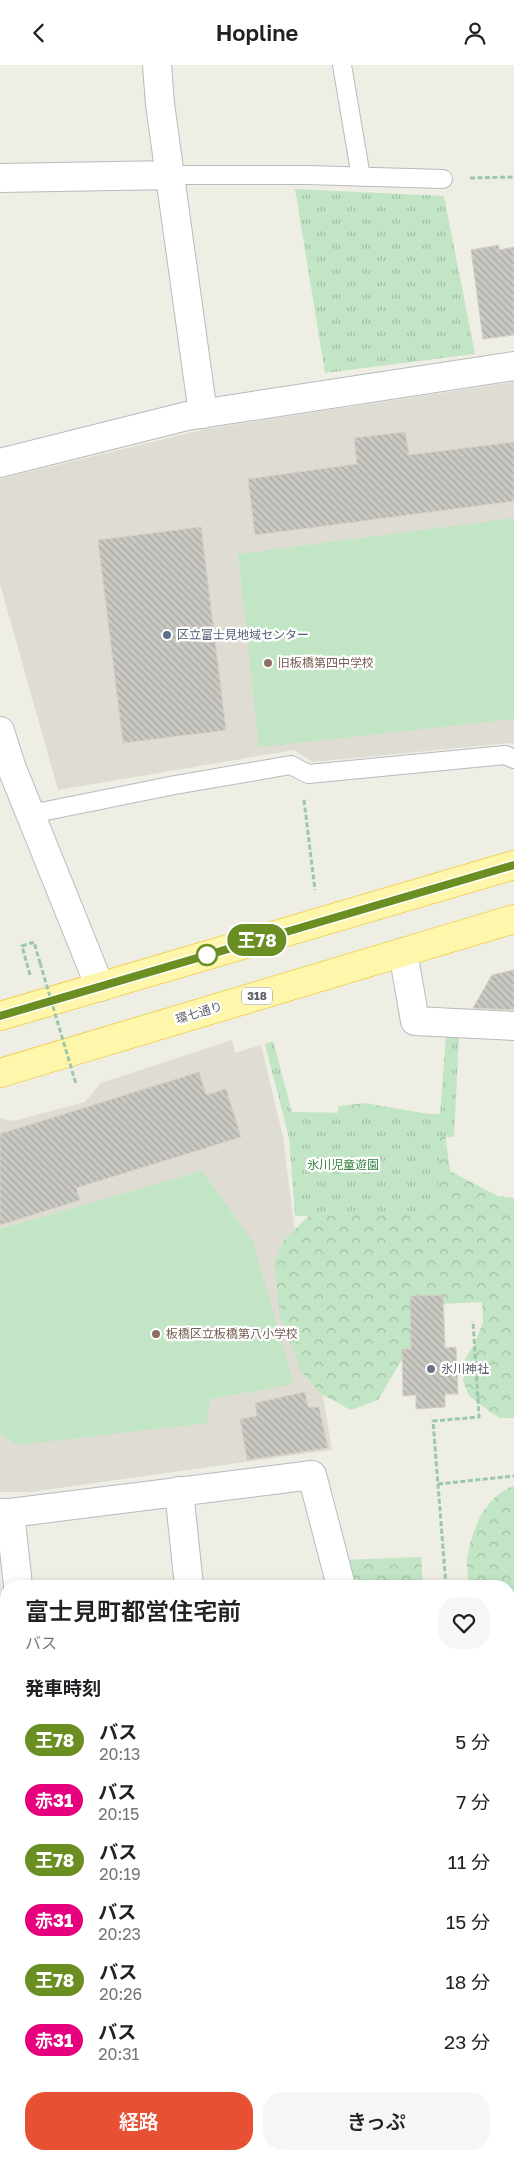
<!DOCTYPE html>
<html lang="ja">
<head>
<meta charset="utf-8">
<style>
  :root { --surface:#fff; --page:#f6f6f6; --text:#202124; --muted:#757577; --accent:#e75033 }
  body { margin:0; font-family:"Golos Text","Noto Sans JP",sans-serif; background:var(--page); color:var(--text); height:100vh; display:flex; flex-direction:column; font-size:19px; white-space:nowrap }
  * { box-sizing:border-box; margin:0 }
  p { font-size:16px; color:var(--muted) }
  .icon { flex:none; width:28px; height:28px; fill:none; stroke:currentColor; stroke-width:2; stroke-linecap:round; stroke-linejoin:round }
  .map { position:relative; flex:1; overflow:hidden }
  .details { position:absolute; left:0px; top:1515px; width:515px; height:580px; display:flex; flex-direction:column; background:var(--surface); border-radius:20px 20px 0 0; box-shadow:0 2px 8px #0003 }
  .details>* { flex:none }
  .badge { padding:0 10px; border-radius:16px; font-size:18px; line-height:32px }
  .map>.badge { position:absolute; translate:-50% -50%; box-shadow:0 0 0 2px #fff }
  h2 { padding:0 25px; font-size:19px; line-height:45px }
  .round { display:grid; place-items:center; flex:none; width:52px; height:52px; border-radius:20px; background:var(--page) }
  .overview { display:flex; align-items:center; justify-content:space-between; height:85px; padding:0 25px }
  h1 { font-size:24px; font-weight:600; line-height:38px }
  .action { display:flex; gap:10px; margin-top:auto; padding:10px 25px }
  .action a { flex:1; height:58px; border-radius:20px; background:var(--accent); color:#fff; font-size:20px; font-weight:600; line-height:58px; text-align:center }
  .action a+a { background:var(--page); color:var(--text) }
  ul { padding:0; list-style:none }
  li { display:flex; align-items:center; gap:15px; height:60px; padding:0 25px }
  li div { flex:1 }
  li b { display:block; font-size:19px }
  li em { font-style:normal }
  li .badge { min-width:55px; font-weight:700; text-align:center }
  header { display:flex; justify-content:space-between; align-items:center; height:65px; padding:0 25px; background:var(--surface); font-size:22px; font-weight:600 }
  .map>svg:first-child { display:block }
  .education { fill:#dfddd3 }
  .green { fill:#c2e6c5 }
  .forest { fill:url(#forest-crowns) }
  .park { fill:url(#park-tufts) }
  .building { fill:url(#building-back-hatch); stroke:#d4d0c3 }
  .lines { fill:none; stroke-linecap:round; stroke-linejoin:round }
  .lane-casing { stroke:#b7babf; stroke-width:20 }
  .street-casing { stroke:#b7babf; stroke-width:30 }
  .primary-casing { stroke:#f0d35d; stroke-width:30 }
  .path { stroke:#9bc7ac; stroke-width:3; stroke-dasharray:5 2.5; stroke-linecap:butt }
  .lane { stroke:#fff; stroke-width:18 }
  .street { stroke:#fff; stroke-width:28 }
  .primary { stroke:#fef7ab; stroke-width:28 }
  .path-bridge { stroke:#9bc7ac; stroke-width:3; stroke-dasharray:5 2.5; stroke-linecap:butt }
  .line-casing { stroke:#fff; stroke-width:11 }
  .line { stroke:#6b8e23; stroke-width:8 }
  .service-dot { fill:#5c6f8a; stroke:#fff; stroke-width:2 }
  .education-dot { fill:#8d6e63; stroke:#fff; stroke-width:2 }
  .stop-dot { fill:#fff; stroke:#6b8e23; stroke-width:2.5 }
  .worship-dot { fill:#6b7280; stroke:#fff; stroke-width:2 }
  .labels { text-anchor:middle; stroke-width:4.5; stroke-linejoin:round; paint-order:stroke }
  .shield { fill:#fff; stroke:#8e9093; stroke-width:1 }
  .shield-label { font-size:11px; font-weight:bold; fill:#5d6065 }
  .service-label { font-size:12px; fill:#4e5e75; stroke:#fff; text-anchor:start }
  .education-label { font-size:12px; fill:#785e54; stroke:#fff; text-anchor:start }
  .street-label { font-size:12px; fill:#5d6065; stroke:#fff }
  .park-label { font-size:12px; fill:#368340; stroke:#fff }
  .worship-label { font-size:12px; fill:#5b616d; stroke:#fff; text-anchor:start }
</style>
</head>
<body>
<header><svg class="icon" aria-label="back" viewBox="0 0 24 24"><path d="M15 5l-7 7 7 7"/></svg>Hopline<svg class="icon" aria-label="person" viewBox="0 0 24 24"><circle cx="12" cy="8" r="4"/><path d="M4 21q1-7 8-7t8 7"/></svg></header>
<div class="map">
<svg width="514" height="2095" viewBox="0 0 514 2095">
  <defs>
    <pattern id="forest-crowns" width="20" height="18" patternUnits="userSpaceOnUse" patternTransform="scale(1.25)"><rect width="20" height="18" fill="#c2e6c5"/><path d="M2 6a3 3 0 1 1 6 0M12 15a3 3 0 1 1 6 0" fill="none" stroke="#a1bea4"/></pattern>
    <pattern id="park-tufts" width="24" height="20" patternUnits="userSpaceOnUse" patternTransform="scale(1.25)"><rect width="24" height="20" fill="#c2e6c5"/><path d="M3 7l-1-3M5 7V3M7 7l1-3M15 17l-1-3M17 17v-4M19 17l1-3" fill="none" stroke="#a1bea4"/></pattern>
    <pattern id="building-back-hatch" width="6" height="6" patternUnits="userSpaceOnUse" patternTransform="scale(1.25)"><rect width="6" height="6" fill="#cac8c2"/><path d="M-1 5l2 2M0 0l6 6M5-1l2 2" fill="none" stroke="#a7a6a1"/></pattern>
  </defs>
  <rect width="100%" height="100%" fill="#efeee5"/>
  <!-- education -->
  <path class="education" d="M514,317V679L510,678L313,697L294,685L58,725L0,519V414L205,364Z
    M232,975L235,988L261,980L283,1072L293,1152L332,1385L30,1427H0V1053L13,1056L85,1037L101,1018Z"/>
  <!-- green -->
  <path class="green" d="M514,453V654L259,682L238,489Z
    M202,1106L253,1177L294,1319L210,1334L207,1358L18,1380L0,1369V1164Z"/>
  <!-- forest -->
  <path class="forest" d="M365,1038L429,1049L444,1060L450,1106L498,1131L514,1133V1353H499L469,1331L463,1316L465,1294L475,1278L483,1257L482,1237L419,1240L418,1274L398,1301L378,1335L351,1345L321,1329L301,1306L280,1251L274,1196L285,1174L322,1138L331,1067L339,1041Z
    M514,1421V1787L509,1838V1521H469C469,1513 466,1502 467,1494C471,1466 485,1430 514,1421Z
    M421,1492L423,1521H347L341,1495Z
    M509,1871L514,1881V2028L509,2029Z"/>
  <!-- park -->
  <path class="park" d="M295,124L444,131L475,289L325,308Z
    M446,971H459L454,1072H440L437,1150L295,1151L289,1073L265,979L273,976L292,1047L440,1049Z"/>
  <!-- building -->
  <path class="building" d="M499,180V185L514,182V270L483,274L471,185Z
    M405,367L409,390L514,377V436L255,470L248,414L357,399L354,373Z
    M201,462L226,665L123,678L98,475Z
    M514,905V945L473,943L492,910Z
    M199,1007L206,1030L226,1024L241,1072L76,1123L80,1135L0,1160V1069Z
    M443,1230L445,1283L456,1282L458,1329H445V1342L416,1344V1330L403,1331L402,1284H411L410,1231Z
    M305,1327L308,1342H319L328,1383L247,1395L240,1354L257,1351L255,1338Z"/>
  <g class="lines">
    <defs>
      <path id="lane" d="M342,0L361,112
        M171,110H306L443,114
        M31,749L175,720L291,700L308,709L505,690L514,694
        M509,1633H514
        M509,1786L514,1787"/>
      <path id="street" d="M157,0L160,39L203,349
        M0,113L171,110
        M0,398L187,351L514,301
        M0,666L11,701L100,922
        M403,887L415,956L514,961
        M179,1426L189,1521
        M0,1448H10L312,1410L341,1521
        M10,1448L18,1521
        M0,1684H6
        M0,2030H6
        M509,2044L514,2043
        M509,2083L512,2095
        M77,2089L78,2095"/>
      <path id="primary" d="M0,951L514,800
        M0,1008L514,854"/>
    </defs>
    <!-- lane casing -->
    <use href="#lane" class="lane-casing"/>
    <!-- street casing -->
    <use href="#street" class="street-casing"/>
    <!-- primary casing -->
    <use href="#primary" class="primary-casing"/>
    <!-- path -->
    <path class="path" d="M470,113L514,112
      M304,735L315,825
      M30,910L22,881L34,877L40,898
      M438,1419L514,1411
      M446,1521L433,1356L479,1352L473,1256"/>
    <!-- lane -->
    <use href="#lane" class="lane"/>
    <!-- street -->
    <use href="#street" class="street"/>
    <!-- primary -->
    <use href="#primary" class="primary"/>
    <!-- path-bridge -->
    <path class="path-bridge" d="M40,898L76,1019"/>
  </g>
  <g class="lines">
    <defs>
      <path id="line" d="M0,951L514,800"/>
    </defs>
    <!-- line casing -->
    <use href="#line" class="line-casing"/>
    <!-- line -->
    <use href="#line" class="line"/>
  </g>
  <!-- markers -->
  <circle class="service-dot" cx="167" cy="570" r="5"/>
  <g class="education-dot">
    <circle cx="268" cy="598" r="5"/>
    <circle cx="156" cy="1269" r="5"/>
  </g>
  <circle class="stop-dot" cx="207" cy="890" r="10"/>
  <circle class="worship-dot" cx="431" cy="1304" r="5"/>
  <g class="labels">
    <!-- shield labels -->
    <rect class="shield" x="242" y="922.5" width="30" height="17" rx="4"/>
    <g class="shield-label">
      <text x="257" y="935">318</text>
    </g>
    <!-- service labels -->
    <g class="service-label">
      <text x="177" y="574">区立富士見地域センター</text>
    </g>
    <!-- education labels -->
    <g class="education-label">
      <text x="278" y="602">旧板橋第四中学校</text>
      <text x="166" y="1273">板橋区立板橋第八小学校</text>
    </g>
    <!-- street labels -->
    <g class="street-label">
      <text transform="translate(199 948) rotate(-17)" y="4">環七通り</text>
    </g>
    <!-- park labels -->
    <g class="park-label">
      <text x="343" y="1104">氷川児童遊園</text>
    </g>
    <!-- worship labels -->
    <g class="worship-label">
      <text x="441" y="1308">氷川神社</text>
    </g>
  </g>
</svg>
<b class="badge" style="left:257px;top:875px;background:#6b8e23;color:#fff">王78</b>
<section class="details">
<div class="overview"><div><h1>富士見町都営住宅前</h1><p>バス</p></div><a class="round"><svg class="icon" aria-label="heart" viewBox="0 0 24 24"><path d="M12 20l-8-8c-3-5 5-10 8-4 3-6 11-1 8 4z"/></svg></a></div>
<h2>発車時刻</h2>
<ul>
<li><span class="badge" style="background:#6b8e23;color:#fff">王78</span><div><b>バス</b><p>20:13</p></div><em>5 分</em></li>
<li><span class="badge" style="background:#e6007e;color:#fff">赤31</span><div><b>バス</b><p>20:15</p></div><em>7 分</em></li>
<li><span class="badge" style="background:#6b8e23;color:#fff">王78</span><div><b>バス</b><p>20:19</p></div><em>11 分</em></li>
<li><span class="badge" style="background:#e6007e;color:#fff">赤31</span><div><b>バス</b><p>20:23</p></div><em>15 分</em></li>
<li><span class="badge" style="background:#6b8e23;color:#fff">王78</span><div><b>バス</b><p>20:26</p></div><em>18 分</em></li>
<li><span class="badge" style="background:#e6007e;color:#fff">赤31</span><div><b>バス</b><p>20:31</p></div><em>23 分</em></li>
</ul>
<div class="action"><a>経路</a><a>きっぷ</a></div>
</section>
</div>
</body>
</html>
